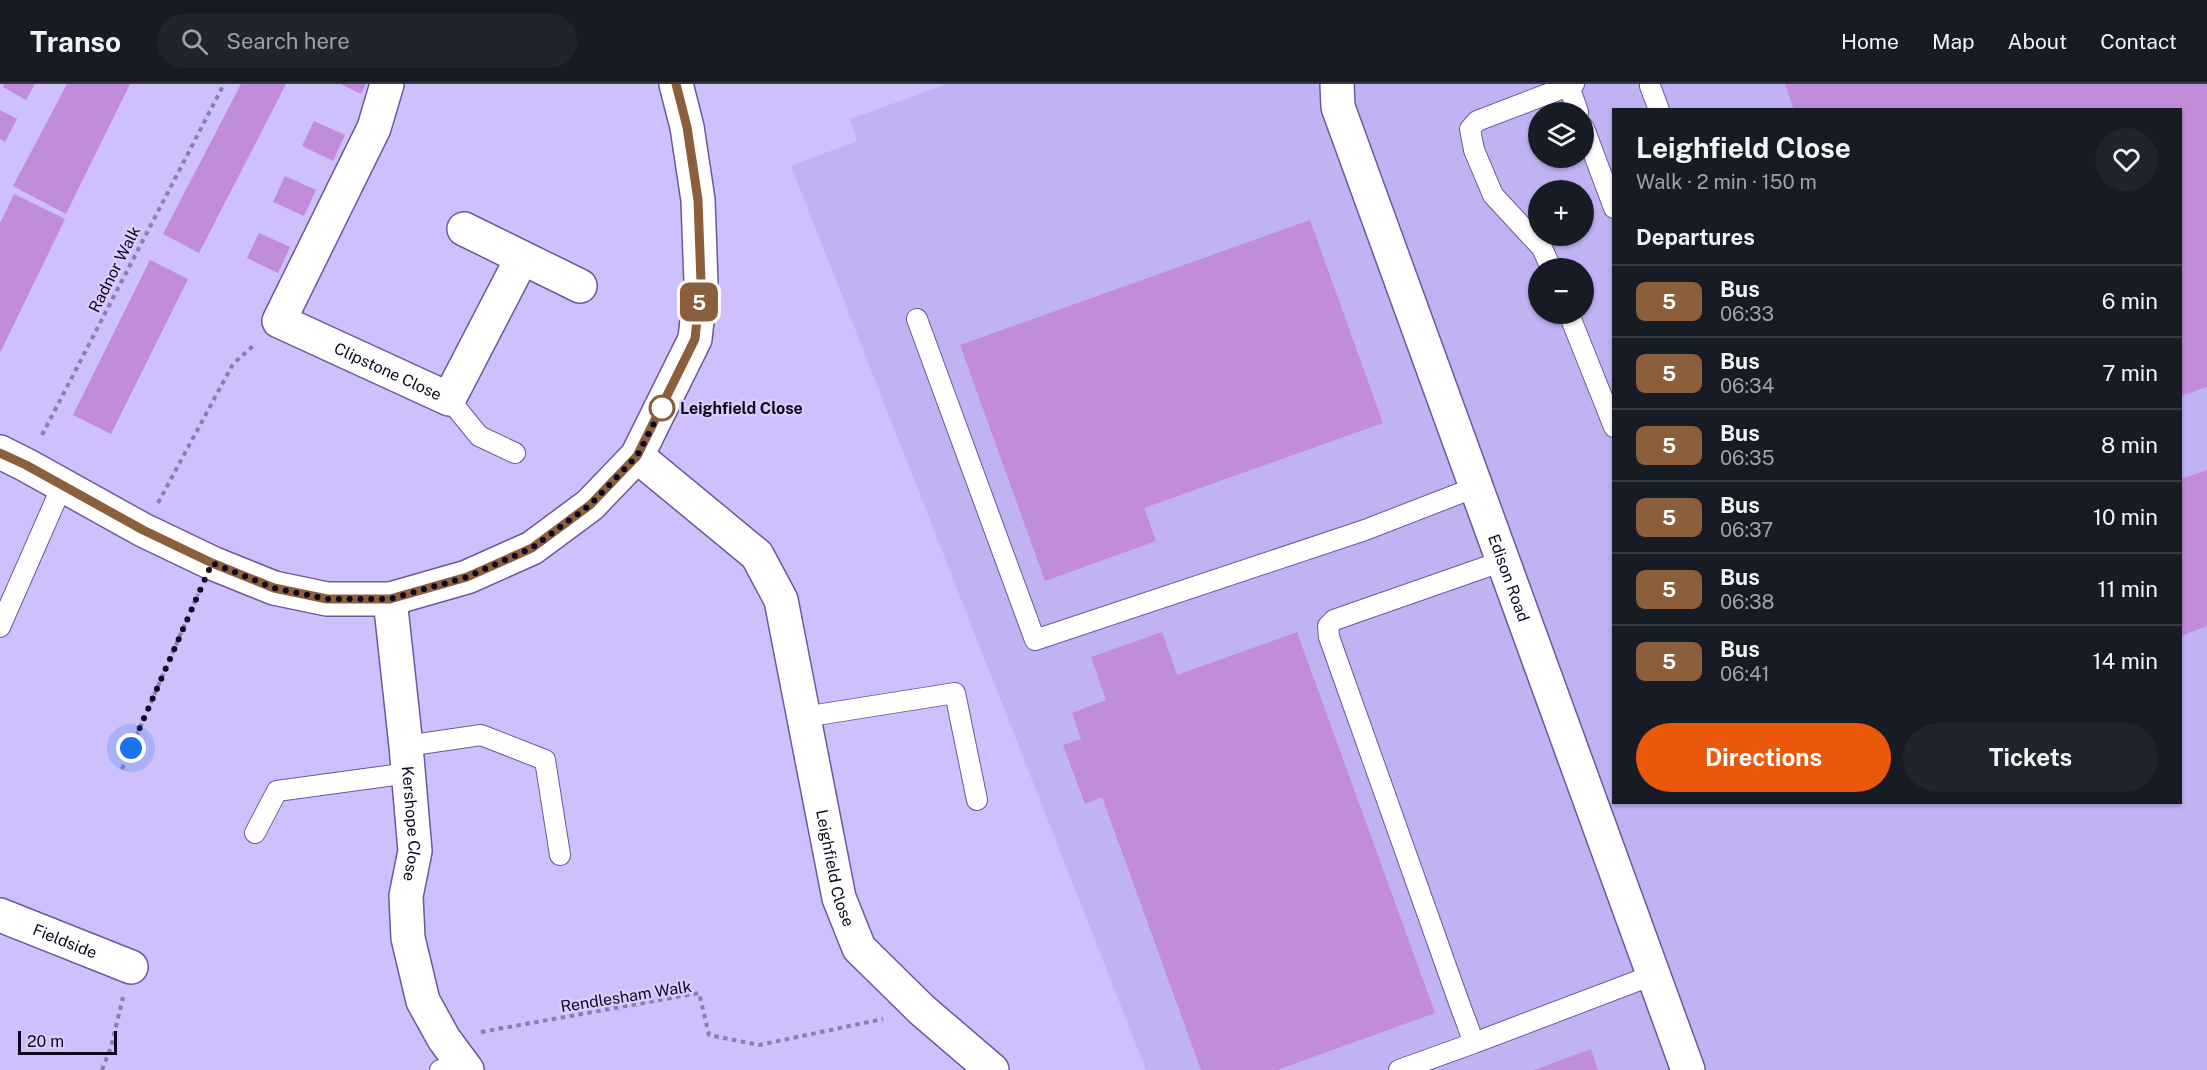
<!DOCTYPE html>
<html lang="en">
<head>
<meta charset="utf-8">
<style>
  :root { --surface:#171b24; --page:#20242c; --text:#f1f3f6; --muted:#9ea1a6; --line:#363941; --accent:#ea580c }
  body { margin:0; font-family:"Public Sans",sans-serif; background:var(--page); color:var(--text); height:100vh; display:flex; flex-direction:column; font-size:22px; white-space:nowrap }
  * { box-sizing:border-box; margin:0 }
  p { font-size:20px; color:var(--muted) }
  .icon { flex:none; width:33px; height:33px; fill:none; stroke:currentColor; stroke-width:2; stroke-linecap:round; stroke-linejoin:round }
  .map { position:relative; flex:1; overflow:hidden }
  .sheet { position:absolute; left:1612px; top:24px; width:570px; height:696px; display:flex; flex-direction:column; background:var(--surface); border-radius:0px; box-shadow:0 2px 4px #0004 }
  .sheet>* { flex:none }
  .badge { padding:0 12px; border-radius:9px; font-size:21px; line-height:39px }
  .fabs { position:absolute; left:1528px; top:18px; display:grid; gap:12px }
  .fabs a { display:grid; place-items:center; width:66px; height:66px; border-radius:50%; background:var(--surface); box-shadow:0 2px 4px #0004; font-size:30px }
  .scale { position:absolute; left:18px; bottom:15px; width:99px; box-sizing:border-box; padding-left:6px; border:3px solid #0f0621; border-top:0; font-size:16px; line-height:21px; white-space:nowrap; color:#0f0621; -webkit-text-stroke:4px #d9cffe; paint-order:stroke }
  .you { position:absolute; width:30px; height:30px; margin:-15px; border:4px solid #fff; border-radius:50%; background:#1a73e8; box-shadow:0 0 0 9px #1a73e833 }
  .map>.badge { position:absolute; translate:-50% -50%; box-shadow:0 0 0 3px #fff }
  h2 { padding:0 24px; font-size:22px; line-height:54px }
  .round { display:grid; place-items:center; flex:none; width:63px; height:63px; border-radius:32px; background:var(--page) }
  .headline { display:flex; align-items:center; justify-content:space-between; height:102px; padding:0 24px }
  h1 { font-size:28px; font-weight:700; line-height:45px }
  .action { display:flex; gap:12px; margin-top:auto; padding:12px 24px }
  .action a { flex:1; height:69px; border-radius:36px; background:var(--accent); color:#fff; font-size:24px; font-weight:700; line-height:69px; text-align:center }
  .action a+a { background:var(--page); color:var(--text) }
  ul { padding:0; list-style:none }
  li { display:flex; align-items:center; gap:18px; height:72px; padding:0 24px; border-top:2px solid var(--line) }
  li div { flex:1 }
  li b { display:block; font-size:22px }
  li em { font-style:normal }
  li .badge { min-width:66px; font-weight:700; text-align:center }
  header { display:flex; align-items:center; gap:36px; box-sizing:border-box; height:84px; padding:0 30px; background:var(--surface); border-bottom:2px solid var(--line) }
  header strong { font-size:28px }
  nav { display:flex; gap:33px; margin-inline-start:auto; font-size:21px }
  .search { width:420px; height:54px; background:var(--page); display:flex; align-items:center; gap:15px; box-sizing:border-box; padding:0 21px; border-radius:33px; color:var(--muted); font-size:22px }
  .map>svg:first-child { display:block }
  .built { fill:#c1b2f4; fill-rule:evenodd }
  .building { fill:#c18cd8 }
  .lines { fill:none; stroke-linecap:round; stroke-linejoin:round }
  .lane-casing { stroke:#6c589d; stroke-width:22 }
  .street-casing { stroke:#6c589d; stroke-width:36 }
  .path { stroke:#8a7daf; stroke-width:4; stroke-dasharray:4.5 4.5; stroke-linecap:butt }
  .lane { stroke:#fff; stroke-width:20 }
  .street { stroke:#fff; stroke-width:33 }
  .line-casing { stroke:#fff; stroke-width:14 }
  .line { stroke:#8b5e3c; stroke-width:9 }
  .walk { stroke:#0f0621; stroke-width:6; stroke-dasharray:0 10.8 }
  .stop-dot { fill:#fff; stroke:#8b5e3c; stroke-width:3 }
  .labels { text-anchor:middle; stroke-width:4.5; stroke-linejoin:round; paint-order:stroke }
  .street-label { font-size:16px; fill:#0f0621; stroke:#d9cffe }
  .stop-label { font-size:16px; font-weight:bold; fill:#0f0621; stroke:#d9cffe; text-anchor:start }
</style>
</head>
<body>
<header>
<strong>Transo</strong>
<div class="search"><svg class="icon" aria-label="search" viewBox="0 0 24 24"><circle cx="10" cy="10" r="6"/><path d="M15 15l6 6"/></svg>Search here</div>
<nav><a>Home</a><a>Map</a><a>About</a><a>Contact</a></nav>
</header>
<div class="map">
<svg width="2207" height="986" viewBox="0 0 2207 986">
  <rect width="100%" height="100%" fill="#cebffd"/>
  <!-- built -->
  <path class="built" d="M947,0H2207V986H1146L791,82L857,57L850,35ZM1614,26H2181V718H1614ZM1539,28H1584V74H1539ZM1539,106H1584V152H1539ZM1539,184H1584V230H1539Z"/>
  <!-- building -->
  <path class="building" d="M4,0H35L26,16L3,3Z
    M67,0H130L66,130L13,102Z
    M241,0H286L199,169L163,150Z
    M341,0H366L361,10Z
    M1785,0H2207V303L2181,312V26H1794Z
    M0,26L17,35L5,58L0,55Z
    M314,37L345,51L333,77L302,62Z
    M285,92L316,106L304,132L273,118Z
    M14,110L65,135L0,269V139Z
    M1310,136L1383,339L1144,424L1156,457L1045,497L960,261Z
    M259,149L290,163L278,189L247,174Z
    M150,176L188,195L111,350L73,331Z
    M2207,386V542L2181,552V395Z
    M1162,548L1177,591L1297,548L1435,929L1277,986H1201L1102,713L1085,720L1063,661L1081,655L1072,629L1106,616L1091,573Z
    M1591,965L1598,986H1534Z"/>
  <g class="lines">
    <defs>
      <path id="lane" d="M1569,2L1578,28
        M1650,2L1659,26
        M1584,44L1614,124
        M1551,184L1542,164L1493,111L1474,66L1470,45L1477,37L1574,0
        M1569,230L1614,343
        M917,235L1035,556L1365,446L1476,403
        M449,315L479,352L515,369
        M1503,477L1334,536L1328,542L1329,553L1457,913L1474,959L1653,891
        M0,543L62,402
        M804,633L955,609L977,716
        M406,662L481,651L545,676L560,771
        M255,749L277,707L409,689
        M440,986L464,982
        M1399,986L1474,959"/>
      <g id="street">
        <path id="s1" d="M387,0L374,44L279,237L449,315L522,174"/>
        <path id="s2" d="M1337,0L1338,23L1688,986"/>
        <path d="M464,145L580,202"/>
        <path d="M0,368L26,381L143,446L212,479L274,504L327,515H390L467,493L532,464L590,421L637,372L695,255L701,199L698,116L687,43L676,0"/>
        <path id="s3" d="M637,372L757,471L781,516L839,814L859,864L922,926L992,986"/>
        <path id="s4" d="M390,515L406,662L415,767L406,812L408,854L423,917L444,955L467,986"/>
        <path id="s5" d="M0,831L131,883"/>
      </g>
    </defs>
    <!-- lane casing -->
    <use href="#lane" class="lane-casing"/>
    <!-- street casing -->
    <use href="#street" class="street-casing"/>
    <!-- path -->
    <path class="path" d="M42,351L224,0
      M158,419L233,280L255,260
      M122,685L198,510
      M481,948L699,909L709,951L759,961L883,935
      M102,986L111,963L123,913"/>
    <!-- lane -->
    <use href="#lane" class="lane"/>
    <!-- street -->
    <use href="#street" class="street"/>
  </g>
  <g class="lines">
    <defs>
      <path id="line" d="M0,369L26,381L143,446L212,479L274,504L327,515H390L467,493L532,464L590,421L637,372L695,255L701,198L698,116L687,43L676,0"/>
    </defs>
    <!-- line casing -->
    <use href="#line" class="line-casing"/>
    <!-- line -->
    <use href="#line" class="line"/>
    <!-- walk -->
    <path class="walk" d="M131,664L212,479L274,504L327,515H390L467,493L532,464L590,421L637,372L665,318L662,324"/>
  </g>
  <!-- markers -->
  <circle class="stop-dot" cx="662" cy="324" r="12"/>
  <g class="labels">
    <!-- street labels -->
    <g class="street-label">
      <text transform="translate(114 185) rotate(-63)" y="6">Radnor Walk</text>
      <text dy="6" stroke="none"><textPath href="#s1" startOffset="381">Clipstone Close</textPath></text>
      <text dy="6" stroke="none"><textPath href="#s2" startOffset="524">Edison Road</textPath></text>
      <text dy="6" stroke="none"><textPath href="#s4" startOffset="226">Kershope Close</textPath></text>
      <text dy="6" stroke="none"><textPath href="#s3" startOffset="480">Leighfield Close</textPath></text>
      <text dy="6" stroke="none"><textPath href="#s5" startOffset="70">Fieldside</textPath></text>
      <text transform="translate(626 912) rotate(-9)" y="6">Rendlesham Walk</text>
    </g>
    <!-- stop labels -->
    <g class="stop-label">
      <text x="680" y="330">Leighfield Close</text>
    </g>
  </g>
</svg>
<div class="fabs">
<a><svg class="icon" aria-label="layers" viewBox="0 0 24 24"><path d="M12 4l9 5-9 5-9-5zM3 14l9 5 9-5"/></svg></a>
<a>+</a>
<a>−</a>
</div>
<div class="scale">20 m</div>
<div class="you" style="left:131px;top:664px"></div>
<b class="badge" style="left:699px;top:218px;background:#8b5e3c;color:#fff">5</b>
<section class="sheet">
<div class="headline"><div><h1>Leighfield Close</h1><p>Walk · 2 min · 150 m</p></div><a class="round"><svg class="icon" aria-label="heart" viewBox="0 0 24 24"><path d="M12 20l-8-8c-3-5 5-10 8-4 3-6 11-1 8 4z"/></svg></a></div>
<h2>Departures</h2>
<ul>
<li><span class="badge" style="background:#8b5e3c;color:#fff">5</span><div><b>Bus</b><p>06:33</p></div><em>6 min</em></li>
<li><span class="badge" style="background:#8b5e3c;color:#fff">5</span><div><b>Bus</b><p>06:34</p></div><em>7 min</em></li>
<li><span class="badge" style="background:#8b5e3c;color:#fff">5</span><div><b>Bus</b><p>06:35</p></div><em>8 min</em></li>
<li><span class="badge" style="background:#8b5e3c;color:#fff">5</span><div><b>Bus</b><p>06:37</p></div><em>10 min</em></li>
<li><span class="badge" style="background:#8b5e3c;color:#fff">5</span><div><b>Bus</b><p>06:38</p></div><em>11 min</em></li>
<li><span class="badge" style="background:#8b5e3c;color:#fff">5</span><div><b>Bus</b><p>06:41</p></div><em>14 min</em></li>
</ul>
<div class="action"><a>Directions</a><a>Tickets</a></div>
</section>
</div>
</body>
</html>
